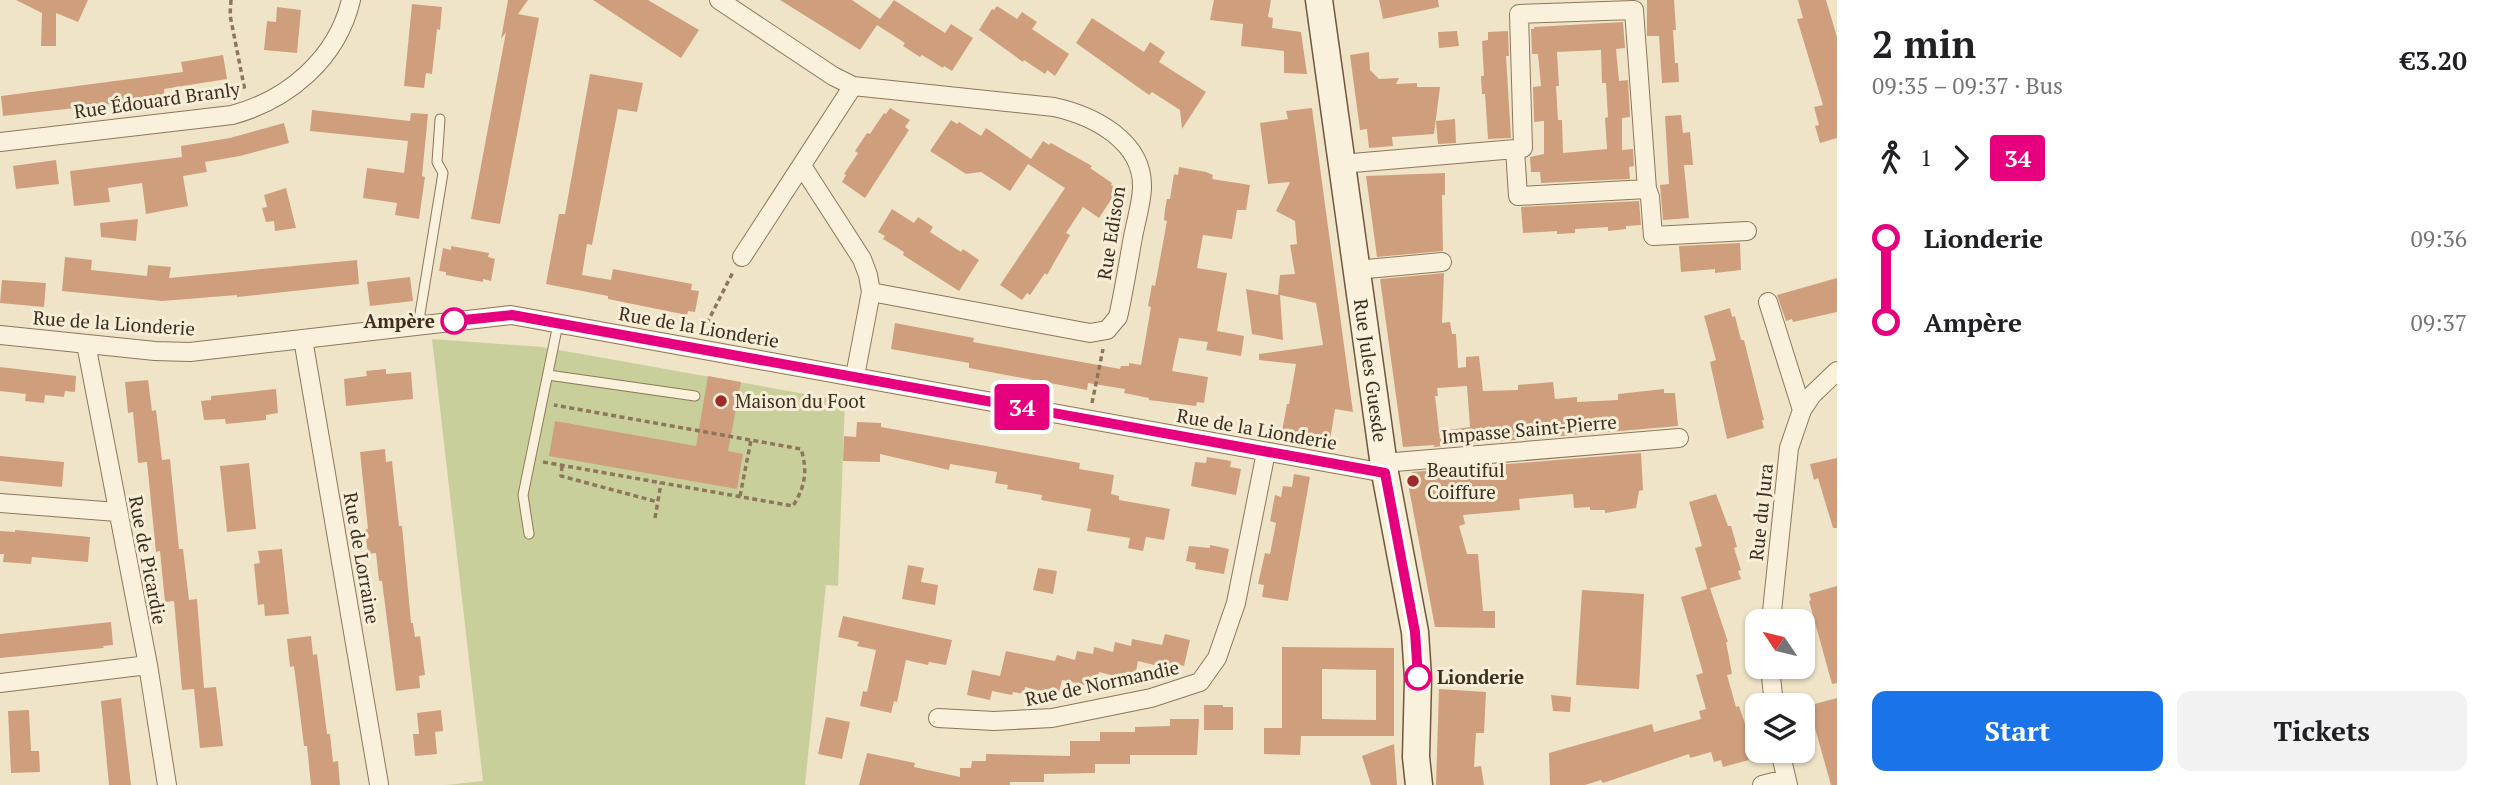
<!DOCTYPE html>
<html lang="en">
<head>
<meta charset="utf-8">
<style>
  :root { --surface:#fff; --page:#f2f2f2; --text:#202124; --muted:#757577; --accent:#1a73e8 }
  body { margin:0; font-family:"PT Serif",serif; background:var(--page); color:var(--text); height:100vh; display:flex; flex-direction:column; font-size:26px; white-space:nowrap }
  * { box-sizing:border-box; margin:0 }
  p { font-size:23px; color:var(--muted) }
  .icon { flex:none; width:38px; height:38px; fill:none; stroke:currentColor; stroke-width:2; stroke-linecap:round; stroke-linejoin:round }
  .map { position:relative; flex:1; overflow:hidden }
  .panel { display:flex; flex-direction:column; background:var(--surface); width:665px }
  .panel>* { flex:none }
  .badge { padding:0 14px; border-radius:5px; font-size:24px; line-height:46px }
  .needle { width:46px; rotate:305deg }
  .tools { position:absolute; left:1745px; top:609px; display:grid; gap:14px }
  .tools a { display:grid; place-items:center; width:70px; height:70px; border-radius:14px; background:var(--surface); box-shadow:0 2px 5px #0004; font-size:35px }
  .map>.badge { position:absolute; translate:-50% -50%; box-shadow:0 0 0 4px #fff }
  .legs { display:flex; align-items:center; gap:10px; height:77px; padding:0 35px; font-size:23px }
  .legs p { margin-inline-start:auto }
  .overview { display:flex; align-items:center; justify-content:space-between; height:119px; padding:0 35px }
  h1 { font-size:38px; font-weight:800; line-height:52px }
  .button { display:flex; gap:14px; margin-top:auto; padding:14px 35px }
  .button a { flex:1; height:80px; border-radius:14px; background:var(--accent); color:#fff; font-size:28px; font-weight:800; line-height:80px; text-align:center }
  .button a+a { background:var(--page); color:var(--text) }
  ul { padding:0 35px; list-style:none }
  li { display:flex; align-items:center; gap:24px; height:84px; font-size:26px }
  li i { display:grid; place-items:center; width:10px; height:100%; margin:0 9px; background:currentColor }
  li i::after { content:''; width:18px; height:18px; margin:-9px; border:5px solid; border-radius:50%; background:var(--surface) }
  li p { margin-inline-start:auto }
  li:first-child i { background:linear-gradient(#0000 50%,currentColor 0) }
  li:last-child i { background:linear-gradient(currentColor 50%,#0000 0) }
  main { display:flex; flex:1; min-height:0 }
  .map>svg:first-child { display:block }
  .green { fill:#c9cf9b }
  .building { fill:#cf9f7d; fill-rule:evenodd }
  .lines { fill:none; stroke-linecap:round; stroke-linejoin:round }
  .lane-casing { stroke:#8d765c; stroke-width:11 }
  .street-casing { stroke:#8d765c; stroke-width:20 }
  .secondary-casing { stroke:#6f573f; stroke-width:29 }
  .path { stroke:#8d765c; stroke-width:3.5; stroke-dasharray:5 3.5; stroke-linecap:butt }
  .lane { stroke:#faf1dc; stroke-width:9 }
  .street { stroke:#faf1dc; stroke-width:18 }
  .secondary { stroke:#faf1dc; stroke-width:26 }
  .line-1-casing { stroke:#fff; stroke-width:16 }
  .line-1 { stroke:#e6007e; stroke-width:10 }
  .stop-1-dot { fill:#fff; stroke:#e6007e; stroke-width:3.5 }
  .poi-dot { fill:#9e2a2b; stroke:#f7eed8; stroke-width:2.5 }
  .labels { text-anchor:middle; stroke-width:6; stroke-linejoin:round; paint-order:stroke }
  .street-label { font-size:19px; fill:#3d2e20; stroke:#f7eed8 }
  .stop-label { font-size:19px; font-weight:bold; fill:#3d2e20; stroke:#f7eed8; text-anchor:end }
  .poi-label { font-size:19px; fill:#3d2e20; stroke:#f7eed8; text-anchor:start }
</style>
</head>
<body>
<main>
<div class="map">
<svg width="1837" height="785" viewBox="0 0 1837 785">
  <rect width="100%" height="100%" fill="#f0e4c8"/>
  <!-- green -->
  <path class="green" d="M432,339L542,347L845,401L838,586L826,585L805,784L807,785H446L483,781Z"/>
  <!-- building -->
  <path class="building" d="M16,0H88L78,22L56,13V46H41L42,13Z
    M508,0H528L518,14L539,18L500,224L471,219L506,32L501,39Z
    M593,0H648L699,30L681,58Z
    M780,0H852L880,19L894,0L945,33L951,24L973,38L952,71L944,66L943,68L922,55L920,57L903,46L905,43L877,25L860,50Z
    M1214,0H1271L1268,17L1273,18L1272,28L1301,32L1307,74L1284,73V51L1241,46L1243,24L1210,20Z
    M1379,0H1438L1439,7L1383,19Z
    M1647,0H1674L1676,30H1673L1675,63H1678L1679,82L1662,83L1659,36H1647Z
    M1798,0H1826L1837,37V138L1820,143L1815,126L1819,125L1814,107L1823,105L1797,19L1803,18Z
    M412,4L442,7L440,30L437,29L432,74L426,73L424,88L404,86Z
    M997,6L1017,19L1022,12L1037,22L1032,29L1069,54L1055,76L1047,70L1045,74L1024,60L1023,62L979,30L992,9L994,10Z
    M277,7L301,10L297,53L264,50L267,21L276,22Z
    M1092,18L1144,52L1150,42L1165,52L1159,62L1206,92L1182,129L1180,110L1152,92L1149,95L1076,43Z
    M1623,22L1625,48L1616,49L1619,81L1628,80L1630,117L1622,118V150L1633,149L1634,166L1629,167L1630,179L1541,183L1540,172H1531L1530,157L1544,154V121L1534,122L1533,87L1541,86L1538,54H1532L1531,29H1534V27ZM1601,50L1602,83H1606L1608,117L1605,118L1607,149L1563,153L1562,120H1558L1556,86H1559L1557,52Z
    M1457,31L1459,46L1439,48L1438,32Z
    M1508,31L1509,56H1506L1511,138L1488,139L1485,94H1482L1481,76H1484L1482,41L1488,40V32Z
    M1369,52L1370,70L1379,79L1399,78L1396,84L1417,83V87H1440L1434,134L1392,137L1393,146L1369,148L1367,129L1360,130L1350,55Z
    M223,55L227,79L164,89L165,98L3,116L1,96L183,72L181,62Z
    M590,74L643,83L637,112L618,109L592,245L587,244L582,275L611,280L613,269L692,284L691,290L699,291L695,312L688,311L687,315L667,311L608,299V296L546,284L559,214H565Z
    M890,108L910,120L905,127L909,130L865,198L842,182L846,175L844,174L858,153L855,151L867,133L870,134L884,113L886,114Z
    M1312,108L1353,412L1335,409L1330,440L1282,431L1287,404H1289L1296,364L1259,360V354L1323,345L1316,303L1280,295L1283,340L1252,334L1246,289L1278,295L1280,275L1295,274L1290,245L1297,244L1295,221L1276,211L1290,182L1268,184L1260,123L1288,119L1286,111Z
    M312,110L410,121L411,113L428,114L422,176L425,177L419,219L395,215L397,203L363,198L367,168L404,173L408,141L310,131Z
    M1681,115L1683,133L1690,132L1693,165H1684L1689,218L1663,220L1660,185L1669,184L1665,116Z
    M1455,119L1456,143L1438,144L1436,121Z
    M951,120L957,124L959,122L981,136L986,128L1031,159L1043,141L1049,145L1051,143L1092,166L1090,168L1112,183L1111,185L1118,189L1099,218L1083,207L1066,233L1070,235L1047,275L1045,273L1030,295L1027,293L1022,300L1000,285L1065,188L1028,164L1010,191L981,172L966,174L930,151Z
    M284,123L289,143L240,156L205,162L207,172L183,176L188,206L146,214L142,183L108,188L110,202L74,206L70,171L182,157L181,146L230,138Z
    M56,160L59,184L16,189L13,166Z
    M1179,167L1206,172L1213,175L1212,179L1250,185L1246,210H1237L1232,239L1203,235L1197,268L1227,273L1217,331L1244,336L1241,356L1206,350L1208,342L1179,338L1172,371L1208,377L1204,403L1197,402L1196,406L1149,400V398L1124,393L1125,389L1088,383L1087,390L969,368V363L891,349L895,323L974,338L973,342L1120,369L1121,366H1129V363L1141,365L1151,307L1148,306L1152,285L1155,286L1167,221L1164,220L1165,209L1167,199H1170L1174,174L1178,175Z
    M1445,173V195H1442L1443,251L1377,257L1366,176Z
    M286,188L296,228L275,231L274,221L266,222L262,208L267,207L264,195Z
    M1639,201L1641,225L1626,226V229L1608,231V227L1575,229V233L1557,234V231L1523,233L1521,207Z
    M892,209L914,223L918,217L933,227L930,232L961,252L963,249L979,260L959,291L903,255L904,252L883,239L885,236L878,232Z
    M138,219L136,241L101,237L100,223Z
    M1740,243L1741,270L1715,273V269L1681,272L1679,246Z
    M451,246L489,253L488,257L495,259L491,281L483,279V282L446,275V272L439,271L443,248L451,250Z
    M65,257L92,260L91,270L147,276L148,265L171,267L169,278L357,260L359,284L237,297V295L162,301L62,291Z
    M1444,273L1442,323L1450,322L1452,334H1456L1458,368L1466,367V357L1479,356L1483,391L1518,390V385L1553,382L1555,399L1577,397V402L1618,400V394L1664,389V393H1675L1678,426L1433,447L1435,445L1403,447L1380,279ZM1467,386L1470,427L1448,430L1440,439L1435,396H1438L1437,388Z
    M410,277L413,301L370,306L367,282Z
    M1837,278V312L1793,322L1792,319L1786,321L1777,295Z
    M2,280L46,283L44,307L0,303Z
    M1730,308L1732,317L1735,316L1741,340H1744L1764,420H1762L1764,428L1727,439L1710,362L1716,360L1704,316Z
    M0,367L76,376L75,392L65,391L64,397L45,395L44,403L25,401L26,394L0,391Z
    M386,369V374L411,372L413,399L346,406L344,379L367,376L366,371Z
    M708,376L741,382L728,451L743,454L737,489L549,456L555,421L696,446Z
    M148,380L152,411L156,410L162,460L170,459L179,549H183L189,600L197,599L204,688L216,687L223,746L200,748L194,689L182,690L174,601L165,602L160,551L156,552L147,462L138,463L133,412L128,413L125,382Z
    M276,389L278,413L266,415V420L226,424L225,419L204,420L201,401L211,400V396Z
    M857,422L881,423V427L1080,463L1079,469L1114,475L1111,494L1119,496V500L1170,509L1164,540L1146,537L1143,551L1128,548L1130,538L1087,531L1091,509L1041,500L1042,495L1007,489L1008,485L995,483L997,472L950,464L949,470L880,454V462L843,461L844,436L856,437Z
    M385,449L386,462L392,461L399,526H402L411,623H413L415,637L420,636L425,675L419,676L420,688L396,691L382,581H379L376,553L368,554L365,530L368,529L360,452Z
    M1641,453L1643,490L1639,491L1636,508L1605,513V510H1590V507L1574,508L1573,494L1519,499L1520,510L1463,515L1465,524L1459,526L1467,554H1478L1483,611H1495V628L1435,627L1407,478L1412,472Z
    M0,456L64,462L62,487L0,481Z
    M1207,457L1231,461L1230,467L1241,469L1236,495L1191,486L1195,462L1206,463Z
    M1837,458V528H1833L1818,478L1814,480L1810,464Z
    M249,463L256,529L227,532L220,466Z
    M1294,474L1310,477L1288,601L1262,597L1264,585L1258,584L1265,553L1270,554L1276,523L1270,521L1275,495L1281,497L1283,486L1292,487Z
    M1716,494L1728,526H1731L1737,547L1734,548L1741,570L1738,571L1741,579L1710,588L1728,642H1726L1732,674L1727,675L1736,707L1739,706L1754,751L1746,753L1749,760L1723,767L1721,760L1714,762L1711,752L1690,758L1689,754L1603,783L1601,780L1585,785H1550L1549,753L1652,724L1654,732L1701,719L1699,711L1706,709L1696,675L1703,673L1681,597L1707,589L1695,548L1702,546L1689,502Z
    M15,530L90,537L88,562L32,557L31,564L3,562L4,554H0V531L15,532Z
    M1210,545L1229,549L1224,574L1195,569L1196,563L1186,561L1189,546L1210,548Z
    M282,549L289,614L265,616L264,604L258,605L254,564L260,563L258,551Z
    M908,565L924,568L921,582L938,585L935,605L902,599Z
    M1038,568L1057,571L1053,594L1033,590Z
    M1837,586V683L1832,684L1809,601L1811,600L1809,594Z
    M1582,590L1644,594L1639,689L1576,685Z
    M843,616L952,640L946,665L929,662L928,665L906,660L897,702L894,701L891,713L860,706L863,691L867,692L876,650L857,646L859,642L838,637Z
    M111,622L113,645L103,646L104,648L0,658V634Z
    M1165,634L1190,640L1184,666L1172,663L1171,669L1138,661L1135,676L1124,674L1123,678L1099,672L1097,683L1087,680L1086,685L1062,680L1059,692L1049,690L1048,693L1025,687L1024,694L1013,692L1012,695L992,691L990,700L967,695L972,670L1000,676L1006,651L1055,661L1057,655L1075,660L1077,651L1093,654L1094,647L1113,652L1115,642L1131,646L1132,639L1162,645Z
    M311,636L313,655L317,654L327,734H330L333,762L338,761L340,785H311L307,746H304L294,666L290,667L287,639Z
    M1282,647L1394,648V736H1301L1300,755L1264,754V728H1282ZM1322,669L1376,670V720L1322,719Z
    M1439,689L1486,692L1484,733H1476L1474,767L1481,766L1484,785H1436Z
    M1551,695L1571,697L1570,712L1553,711Z
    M121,698L131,785H109L101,701Z
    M1837,698V785H1831L1811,714L1813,713L1811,705Z
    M1204,705H1223V707H1233V730H1204Z
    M29,710L31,751H39L40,772L11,773L8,711Z
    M441,710L443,731L435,732L437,754L415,756L413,734H419L417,713Z
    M826,717L850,722L842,759L818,754Z
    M1170,719H1199L1197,755H1130V764H1095V773L1044,774V782H1010V785H859L867,753L915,763L914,767L960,777V768H971L972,761H986V754L1070,756V741H1100V732H1135V727L1170,726Z
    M1394,744L1397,785H1371L1362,756Z"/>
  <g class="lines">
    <defs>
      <path id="lane" d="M418,326L443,173L437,162L440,119
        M548,375L695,396
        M529,534L523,495L558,324"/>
      <path id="street" d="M719,0L833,76L853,86L1054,107C1094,116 1144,141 1142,189C1141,205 1136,221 1133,237C1128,264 1124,291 1118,317L1107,330L1090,333L871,292
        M0,142L232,115C288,100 337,59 351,0
        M1341,164L1515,149
        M802,166L862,259L868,275L871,292L855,376
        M1647,189L1518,196L1515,149L1523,148L1519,14L1634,10L1647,189L1650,197L1653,236L1747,231
        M742,257L853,86
        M1356,270L1442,262
        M1768,302L1802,410
        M0,335L155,351L190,352L511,315L1385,473
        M303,339L379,784
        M86,344L148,665L167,785
        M1383,463L1679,438
        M0,503L117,512
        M1771,621L1789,448L1802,410L1812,395L1837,371
        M1770,667L1774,705
        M0,683L148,665
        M938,718L994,721L1052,718L1151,698L1200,682L1217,658L1236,603L1266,452
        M1780,751L1788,785
        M1762,785L1785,779"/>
      <g id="secondary">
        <path id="s1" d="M1319,0L1385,473L1415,632L1418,678L1416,757L1419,785"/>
      </g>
    </defs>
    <!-- lane casing -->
    <use href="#lane" class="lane-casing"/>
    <!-- street casing -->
    <use href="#street" class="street-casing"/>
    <!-- secondary casing -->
    <use href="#secondary" class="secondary-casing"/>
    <!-- path -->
    <path class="path" d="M231,0L230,15L245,91
      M703,331L733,272
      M1092,403L1103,349
      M543,462L793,506C805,487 808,471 801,449L554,405
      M562,466L561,476L658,502
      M740,496L751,440
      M655,518L661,483"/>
    <!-- lane -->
    <use href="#lane" class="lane"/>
    <!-- street -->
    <use href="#street" class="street"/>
    <!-- secondary -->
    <use href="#secondary" class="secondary"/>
  </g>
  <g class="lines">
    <defs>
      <path id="line-1" d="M454,321L512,315L1385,473L1415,632L1418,677"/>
    </defs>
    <!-- line-1 casing -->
    <use href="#line-1" class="line-1-casing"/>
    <!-- line-1 -->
    <use href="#line-1" class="line-1"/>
  </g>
  <!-- markers -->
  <g class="stop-1-dot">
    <circle cx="454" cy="321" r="12"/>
    <circle cx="1418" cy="677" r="12"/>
  </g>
  <g class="poi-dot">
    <circle cx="721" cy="401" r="7"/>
    <circle cx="1413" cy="481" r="7"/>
  </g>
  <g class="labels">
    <!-- street labels -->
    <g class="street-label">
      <text transform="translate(157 100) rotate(-8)" y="7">Rue Édouard Branly</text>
      <text transform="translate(1111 233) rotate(-81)" y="7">Rue Edison</text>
      <text transform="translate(114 323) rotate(4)" y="7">Rue de la Lionderie</text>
      <text transform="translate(699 327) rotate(10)" y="7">Rue de la Lionderie</text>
      <text dy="7" stroke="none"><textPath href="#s1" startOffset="374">Rue Jules Guesde</textPath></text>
      <text transform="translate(1257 429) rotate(10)" y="7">Rue de la Lionderie</text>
      <text transform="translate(1529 429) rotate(-5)" y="7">Impasse Saint-Pierre</text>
      <text transform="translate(1761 512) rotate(-84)" y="7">Rue du Jura</text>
      <text transform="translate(362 558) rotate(80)" y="7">Rue de Lorraine</text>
      <text transform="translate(148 560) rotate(79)" y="7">Rue de Picardie</text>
      <text transform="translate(1102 683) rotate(-12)" y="7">Rue de Normandie</text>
    </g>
    <!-- stop labels -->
    <g class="stop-label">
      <text x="435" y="328">Ampère</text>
      <text x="1437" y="684" text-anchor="start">Lionderie</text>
    </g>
    <!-- poi labels -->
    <g class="poi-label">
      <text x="735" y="408">Maison du Foot</text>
      <text x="1427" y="477">Beautiful<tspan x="1427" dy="22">Coiffure</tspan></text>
    </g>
  </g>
</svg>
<div class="tools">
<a><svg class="needle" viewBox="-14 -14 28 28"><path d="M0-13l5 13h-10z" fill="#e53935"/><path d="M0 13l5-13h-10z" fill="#757577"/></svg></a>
<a><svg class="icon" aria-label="layers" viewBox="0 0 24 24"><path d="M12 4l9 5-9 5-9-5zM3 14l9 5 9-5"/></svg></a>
</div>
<b class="badge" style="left:1022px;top:407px;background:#e6007e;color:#fff">34</b>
</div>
<section class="panel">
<div class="overview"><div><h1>2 min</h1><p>09:35 – 09:37 · Bus</p></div><b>€3.20</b></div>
<div class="legs"><svg class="icon" aria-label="walk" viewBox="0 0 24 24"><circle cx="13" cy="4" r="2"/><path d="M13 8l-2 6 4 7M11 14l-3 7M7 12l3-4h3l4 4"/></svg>1<svg class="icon" aria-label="forward" viewBox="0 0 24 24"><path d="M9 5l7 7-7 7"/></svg><b class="badge" style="background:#e6007e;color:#fff">34</b></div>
<ul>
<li><i style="color:#e6007e"></i><b>Lionderie</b><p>09:36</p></li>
<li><i style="color:#e6007e"></i><b>Ampère</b><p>09:37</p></li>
</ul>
<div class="button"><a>Start</a><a>Tickets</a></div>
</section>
</main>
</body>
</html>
